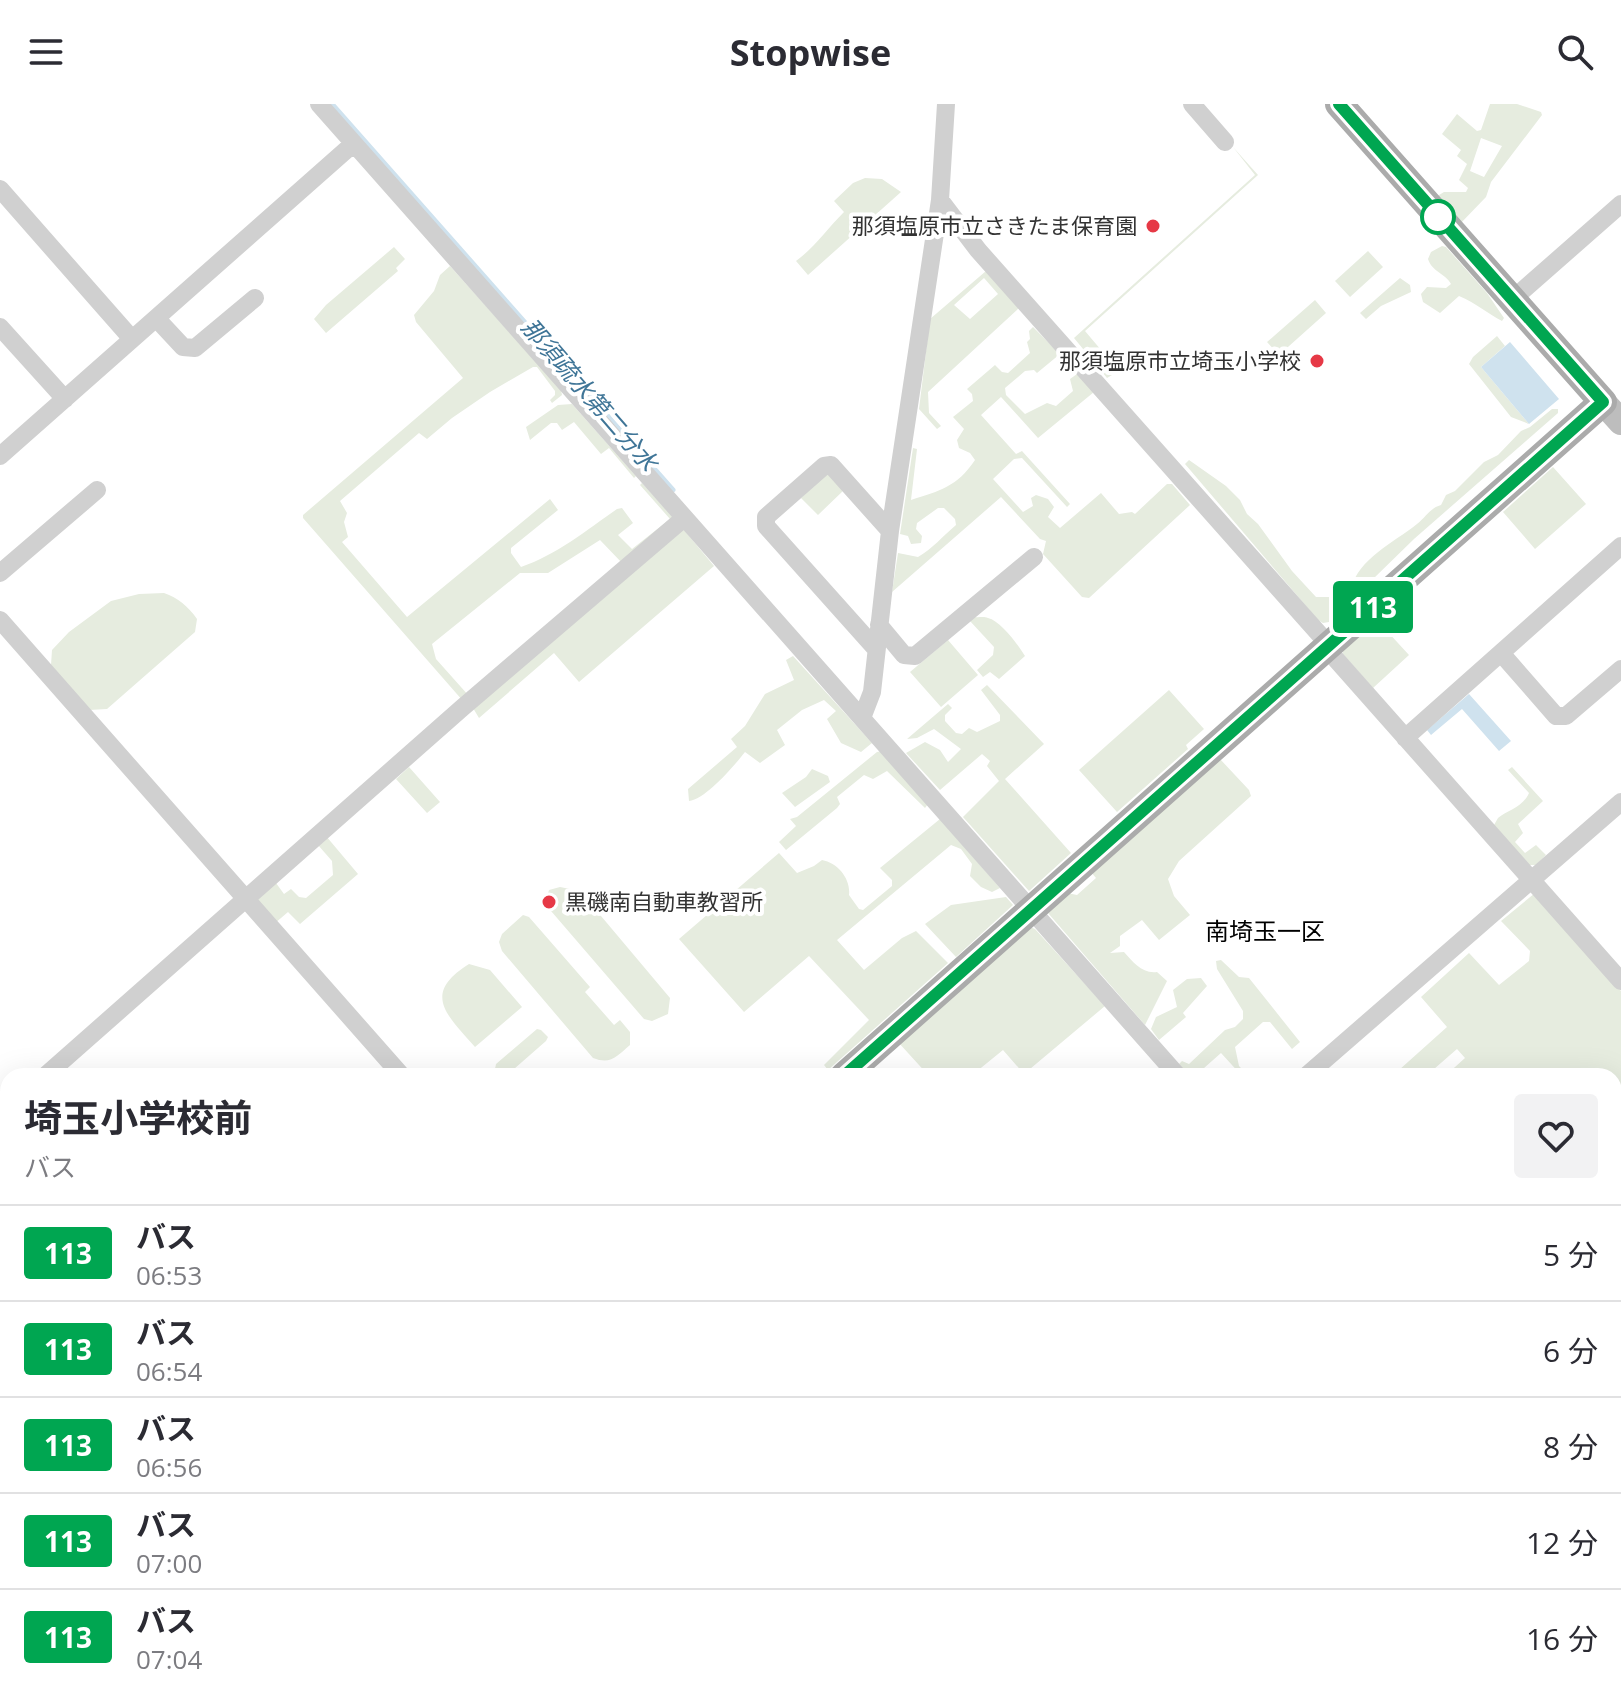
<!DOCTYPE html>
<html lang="ja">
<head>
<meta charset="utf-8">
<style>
  :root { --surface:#fff; --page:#f2f2f3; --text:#2b2b33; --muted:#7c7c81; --line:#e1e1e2 }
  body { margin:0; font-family:"Open Sans","Noto Sans JP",sans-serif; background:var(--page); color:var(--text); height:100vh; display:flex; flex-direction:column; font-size:30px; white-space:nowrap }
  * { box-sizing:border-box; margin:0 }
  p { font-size:26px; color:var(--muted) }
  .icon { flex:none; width:44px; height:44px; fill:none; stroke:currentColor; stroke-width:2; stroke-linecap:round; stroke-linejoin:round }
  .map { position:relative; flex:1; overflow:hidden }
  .side { position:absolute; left:0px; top:964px; width:1622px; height:634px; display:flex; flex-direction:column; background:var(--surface); border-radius:24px 24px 0 0; box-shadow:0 8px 32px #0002 }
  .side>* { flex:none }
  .badge { padding:0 16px; border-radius:6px; font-size:28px; line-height:52px }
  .map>.badge { position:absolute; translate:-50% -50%; box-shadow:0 0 0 4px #fff }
  .round { display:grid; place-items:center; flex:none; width:84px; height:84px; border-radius:8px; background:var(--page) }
  .headline { display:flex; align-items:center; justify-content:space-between; height:136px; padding:0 24px }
  h1 { font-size:38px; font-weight:700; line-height:60px }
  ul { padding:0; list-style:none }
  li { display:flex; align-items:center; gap:24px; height:96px; padding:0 24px; border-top:2px solid var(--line) }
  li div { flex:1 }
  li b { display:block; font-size:30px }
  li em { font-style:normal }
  li .badge { min-width:88px; font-weight:700; text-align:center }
  header { display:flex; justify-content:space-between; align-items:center; height:104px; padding:0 24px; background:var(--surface); font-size:36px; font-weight:700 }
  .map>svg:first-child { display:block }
  .green { fill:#e6ecdf; fill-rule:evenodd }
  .water { fill:#cfe2ee }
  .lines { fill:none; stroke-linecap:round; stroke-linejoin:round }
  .stream { stroke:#cfe2ee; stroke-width:5 }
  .street { stroke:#d0d0d0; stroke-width:18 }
  .secondary { stroke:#bdbdbd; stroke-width:26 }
  .primary { stroke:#ababab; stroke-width:28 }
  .line-casing { stroke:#fff; stroke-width:18 }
  .line { stroke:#00a651; stroke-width:12 }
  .stop-dot { fill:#fff; stroke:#00a651; stroke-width:4 }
  .poi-dot { fill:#e63946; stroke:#fff; stroke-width:3 }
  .labels { text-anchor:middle; stroke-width:8; stroke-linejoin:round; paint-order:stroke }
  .poi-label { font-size:22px; fill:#333; stroke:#fff; text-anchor:end }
  .water-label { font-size:24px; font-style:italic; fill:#3f7597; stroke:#fff }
  .neighbourhood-label { font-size:24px; fill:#000; stroke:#fff }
</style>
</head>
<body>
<header><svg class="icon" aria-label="menu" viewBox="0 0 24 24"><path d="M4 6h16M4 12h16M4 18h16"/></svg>Stopwise<svg class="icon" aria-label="search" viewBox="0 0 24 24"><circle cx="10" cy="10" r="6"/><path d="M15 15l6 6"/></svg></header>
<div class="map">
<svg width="1621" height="1597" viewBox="0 0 1621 1597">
  <rect width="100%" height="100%" fill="#fff"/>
  <!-- green -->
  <path class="green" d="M1490,0H1517L1541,8L1542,11L1491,78L1486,93L1459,121L1434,94L1444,88H1466L1468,84L1459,76L1467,60L1457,52L1461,46L1442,30L1457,10L1477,27L1481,26ZM1481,34L1502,42L1484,73L1470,67Z
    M1233,43L1258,71L1085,227L1107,253L1101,259L1112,271L1107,274L1074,234L1255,71Z
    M865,74L882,75L901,88L808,171L796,157C815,143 827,125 844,108L834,97L853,79Z
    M1442,142L1446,143L1487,189L1504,214L1502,217C1487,209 1476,199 1459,192L1440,209L1423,198L1421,190L1427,183L1446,184L1451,180C1445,169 1432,168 1428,155L1431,148Z
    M394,143L405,155L396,164L398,167L326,229L314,215L326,201Z
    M1368,147L1383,163L1350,193L1335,177Z
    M450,162L561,286L562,291L552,299L550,296L555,291V287L537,263H533L490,288L452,314L427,335L419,329L340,397L347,409L344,418L348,433L342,438L407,513L550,395L558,406L511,444V449L521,463C556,451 587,426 617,405L622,404L633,419L618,431L632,445L670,415L640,381L642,379L673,413L623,460L600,436L548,469H520L432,540L436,555L469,592L463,597L303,414V411L463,274L416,218L414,211L434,187L440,171Z
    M986,167L1019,204L928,288L929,309L941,322L937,325L919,305L930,215ZM984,174L998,190L970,215L954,201Z
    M1400,174L1410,181L1411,188L1381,202L1366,215L1360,209Z
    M1315,196L1326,209L1279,251L1267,238Z
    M1033,223L1060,250L1037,269L1034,266L1025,267L1005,284L1006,291L1025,310L1047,299L1056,302L1073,287L1070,275L1077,270L1094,288L1038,334L1001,293L981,311L1016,350L1022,347L1070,400L1067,403L1022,354L1014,355L993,375L1023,408L1033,402L1031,394L1036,391L1048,395L1054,403L1048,413L1060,424L1101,389L1119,410L1132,408L1135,410L1167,380H1172L1190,401L1089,494L1082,493L1043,450L1046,437L1040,435L1001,393L892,488L898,449L918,453C932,445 943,432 956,421L955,415L944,404H938L917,419L916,425L922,432L921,439L911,440L908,432L900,430L913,344L917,345L911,396C939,387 957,383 975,356L970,349L959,344L957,336L964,325L953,313L973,297L972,290L967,285L995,261L1002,268L1008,269L1030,249L1027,238L1030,235L1029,227Z
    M1497,232L1505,242L1481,263L1529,320L1511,313L1469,260L1473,253Z
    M572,300L636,372L634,374L609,344L601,350L574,318L562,326L557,319H551L530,336L526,323L558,301Z
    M1552,305H1558V309L1414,435L1329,518L1323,519L1318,516L1185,360L1189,356L1226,382L1240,396L1247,410L1258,420L1292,467L1316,493H1337L1350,486C1360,453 1392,440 1417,420C1426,413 1430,404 1441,401L1446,391L1455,387L1484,358L1498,351L1521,327L1530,323Z
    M1553,363L1586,400L1535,445L1503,408Z
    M826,370L832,372L844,386L818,411L801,394Z
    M684,426L714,462L579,578L554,549L479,614L473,604L676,427Z
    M164,489C178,494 188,502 197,515L195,528L107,605L89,606L51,561L52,546L69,528L111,497L139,490Z
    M974,513C979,514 983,512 988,514C1001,517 1018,541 1025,552L999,575L990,568L983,573L977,566L993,551L994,543L970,517Z
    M1375,514L1409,551L1373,584L1343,550L1342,544Z
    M948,536L978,571L941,603L910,568Z
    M793,552L872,639L861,648L841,639L827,615L836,607L824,596L802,606L777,626L785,641L760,659L745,648C734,662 706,695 689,697L688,685L737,643L731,635L745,622L765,590L794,576L786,556Z
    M987,581L1044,640L1005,675L1071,749L1029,787L963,713L999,677L987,662L990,657L982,650L940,686L906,649L925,638L940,646L948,658L961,645L934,625L917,634L907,635L948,600L952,604L945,611V617L956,629L962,630L969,624L977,628L1000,617V611L981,586Z
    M1169,586L1204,625L1186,641L1188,645L1117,708L1079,666Z
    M882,647L928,700L925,704L887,667L873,675L864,671L837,693L840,700L837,704L786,746L779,738L796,722L790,715L797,713L877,648Z
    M1220,655L1249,686L1251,692L1179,757L1168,775L1174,792L1190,811L1159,836L1142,816L1120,832V842L1110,849L1124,848C1133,858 1142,870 1157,868L1167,877L1145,921L1048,809L1067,789L1077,791L1096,774L1091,768Z
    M409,663L440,698L427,709L396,675Z
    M1512,663L1543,697L1518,720L1523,729L1515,738L1525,749L1536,741L1546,751L1536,761H1529L1494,721L1498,714C1508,706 1523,703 1529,689L1508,666Z
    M812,665L828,672L830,678L795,703L782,689L806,673Z
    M940,715L1000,784L992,788L981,783L970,772L972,760L961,745L951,741L837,836L864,866L902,834L916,827L948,859L828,966L824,961L869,916L809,852L744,908L679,835L779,749L797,769L814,762L822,756C838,759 851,775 849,791L859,805L863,806L892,782V776L880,764Z
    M326,732L358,770L300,820L288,808L274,820L253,797L276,779L284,790L291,785L299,793L306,794L333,771L332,757L318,741Z
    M560,783L580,787L670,894L668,910L652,917L644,915L545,800L549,786Z
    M1535,789L1621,887V1020L1614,1029V972H1445L1465,954L1457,945L1426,972H1405L1399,966L1447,923L1421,893L1469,849L1499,881L1529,857L1530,847L1501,817Z
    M1006,793L1013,801L956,853L925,820L951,801Z
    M523,811L529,813L590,883L585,888L614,921L620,916L630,928V941C617,952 611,961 593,954L502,847L499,838L502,830Z
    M1028,822L1035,825L1105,902L1024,970L1003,946L971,972H929L898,938Z
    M1221,856L1239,873L1249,874L1300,938L1292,945L1270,918H1263L1235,943L1239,962L1249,972H1242L1221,949L1195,972H1189L1179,960L1182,957L1189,960L1225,926L1235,923L1243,915V907L1217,865L1216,857Z
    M469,860L490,866L522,903L475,943C447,911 421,890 469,860Z
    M1201,874L1207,882L1183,909L1186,913L1159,936L1151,925L1156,913L1177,903L1173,886L1187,875Z
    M537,925L541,926L548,933L546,937L506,972L495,965L496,960Z
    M1380,1590H1592L1595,1597H1385Z"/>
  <!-- water -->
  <path class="water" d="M1510,238L1559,295L1529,320L1481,263Z
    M1469,590L1511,637L1499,647L1462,605L1431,631L1427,626Z"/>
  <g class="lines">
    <!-- stream -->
    <path class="stream" d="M332,0L673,386"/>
    <!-- street -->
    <path class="street" d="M319,0L1178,972
      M1192,0L1225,38
      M0,85L132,235
      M940,96L978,146L1329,541
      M1513,195L1621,100
      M156,214L183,243L195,244L255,194
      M0,223L65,295
      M0,352L353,40
      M0,469L97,386
      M0,516L402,972
      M879,521L904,551L915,552L1034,453
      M1326,544L1621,877
      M876,545L766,422V413L824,362L831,361L890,427
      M1501,549L1556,612H1566L1621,565
      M862,614L872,588L890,427L940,96L946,0
      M1405,634L1621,442
      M45,972L462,604L683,415
      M1306,972L1621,698
      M0,1011L8,1004
      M1614,1285L1621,1279
      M0,1390L8,1399
      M484,1590L489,1597
      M942,1590L948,1597
      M367,1597L375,1590
      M1257,1597L1265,1590"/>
    <!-- secondary -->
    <path class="secondary" d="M1603,298L1621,318"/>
    <!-- primary -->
    <path class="primary" d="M844,972L1603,298L1339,0
      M136,1597L144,1590"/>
  </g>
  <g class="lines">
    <defs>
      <path id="line" d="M844,972L1603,298L1339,0"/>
    </defs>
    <!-- line casing -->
    <use href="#line" class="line-casing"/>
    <!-- line -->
    <use href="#line" class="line"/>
  </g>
  <!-- markers -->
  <circle class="stop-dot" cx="1438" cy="113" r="16"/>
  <g class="poi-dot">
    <circle cx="1153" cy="122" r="8"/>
    <circle cx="1317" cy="257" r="8"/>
    <circle cx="549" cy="798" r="8"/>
  </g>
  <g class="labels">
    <!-- poi labels -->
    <g class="poi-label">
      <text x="1137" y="130">那須塩原市立さきたま保育園</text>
      <text x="1301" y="265">那須塩原市立埼玉小学校</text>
      <text x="565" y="806" text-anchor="start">黒磯南自動車教習所</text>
    </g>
    <!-- water labels -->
    <g class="water-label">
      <text transform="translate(589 291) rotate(49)" y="8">那須疏水第二分水</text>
    </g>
    <!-- neighbourhood labels -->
    <g class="neighbourhood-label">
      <text x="1265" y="836">南埼玉一区</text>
    </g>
  </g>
</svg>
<b class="badge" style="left:1373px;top:503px;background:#00a651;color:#fff">113</b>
<section class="side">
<div class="headline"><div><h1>埼玉小学校前</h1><p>バス</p></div><a class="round"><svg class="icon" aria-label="heart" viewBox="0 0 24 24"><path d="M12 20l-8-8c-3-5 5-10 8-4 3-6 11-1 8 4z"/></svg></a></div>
<ul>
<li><span class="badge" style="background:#00a651;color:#fff">113</span><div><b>バス</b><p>06:53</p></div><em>5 分</em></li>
<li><span class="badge" style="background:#00a651;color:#fff">113</span><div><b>バス</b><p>06:54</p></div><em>6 分</em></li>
<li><span class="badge" style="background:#00a651;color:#fff">113</span><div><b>バス</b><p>06:56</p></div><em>8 分</em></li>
<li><span class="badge" style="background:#00a651;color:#fff">113</span><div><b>バス</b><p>07:00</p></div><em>12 分</em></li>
<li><span class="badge" style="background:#00a651;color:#fff">113</span><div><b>バス</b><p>07:04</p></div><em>16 分</em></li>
</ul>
</section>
</div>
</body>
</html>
